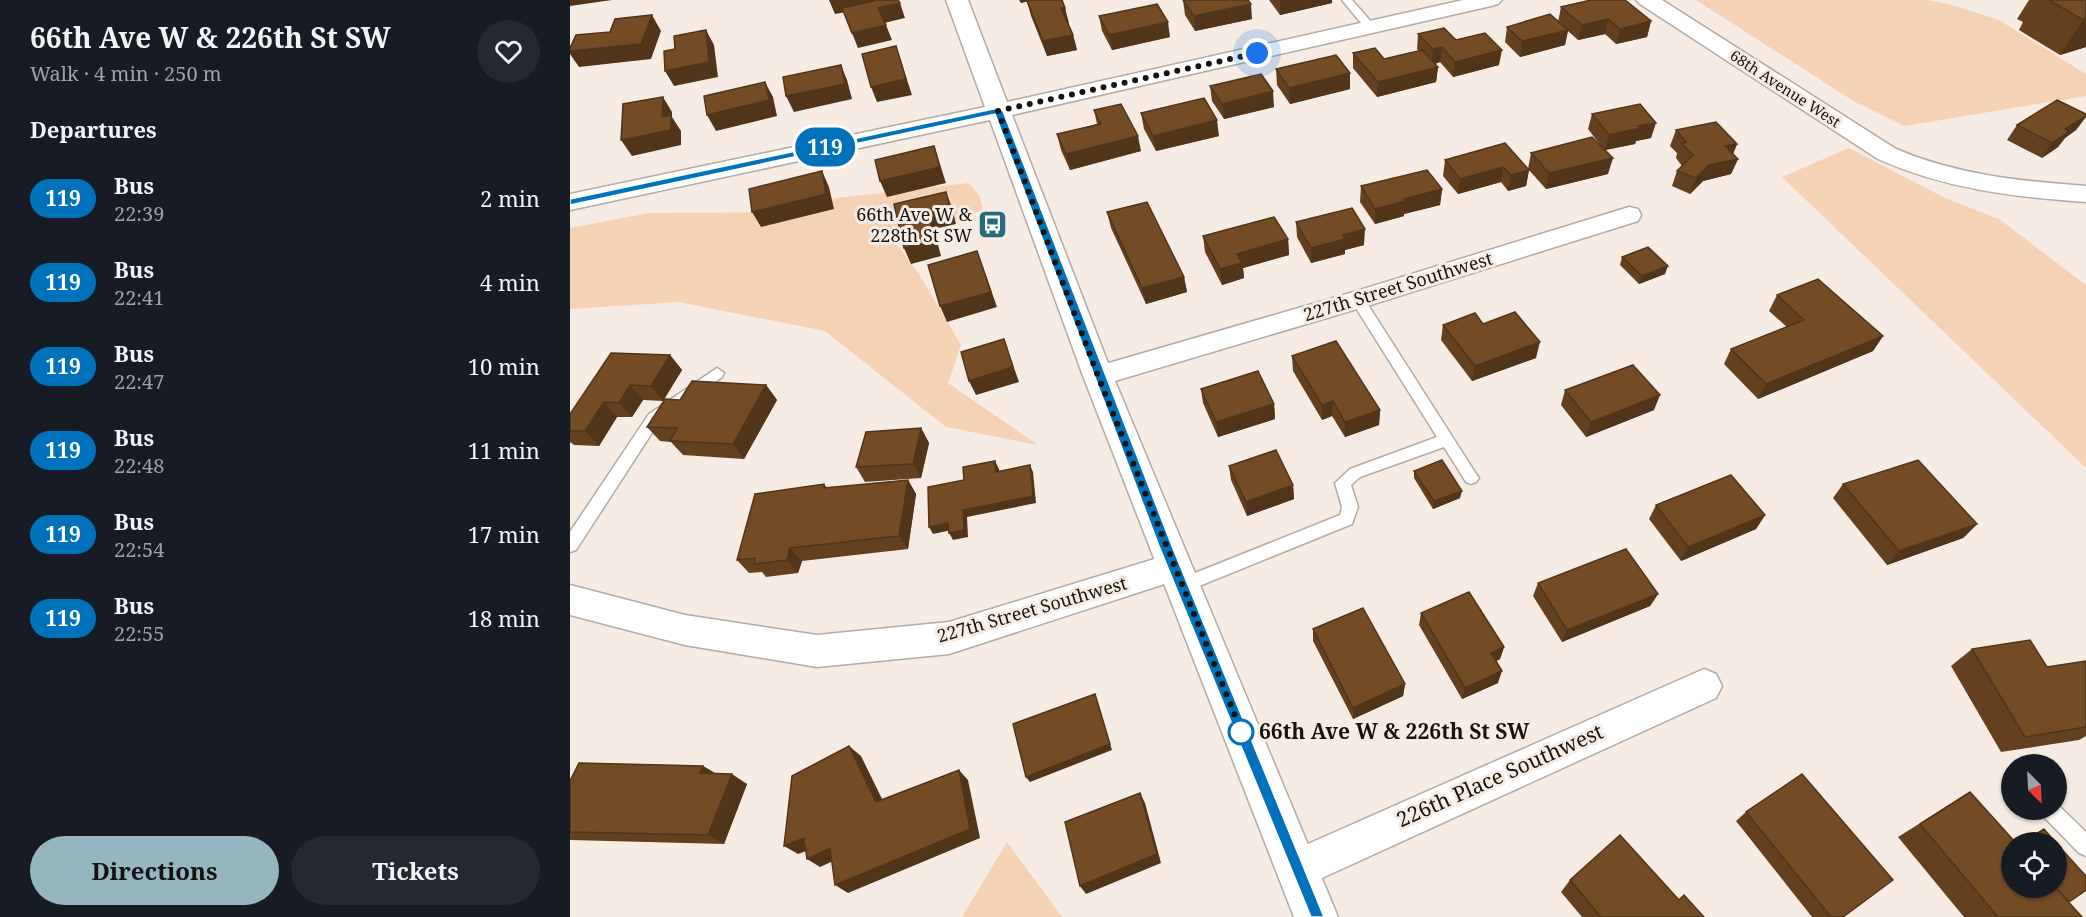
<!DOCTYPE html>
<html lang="en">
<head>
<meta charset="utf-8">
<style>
  :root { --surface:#171b24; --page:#242831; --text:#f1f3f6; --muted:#9ea1a6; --accent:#95b6be }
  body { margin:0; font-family:"Noto Serif",serif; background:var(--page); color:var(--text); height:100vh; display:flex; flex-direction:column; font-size:22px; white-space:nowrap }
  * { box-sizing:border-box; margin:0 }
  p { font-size:20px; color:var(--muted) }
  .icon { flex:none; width:33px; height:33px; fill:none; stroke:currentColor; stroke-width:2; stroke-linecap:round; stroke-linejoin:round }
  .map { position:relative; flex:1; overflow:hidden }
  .details { display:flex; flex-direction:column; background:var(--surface); width:570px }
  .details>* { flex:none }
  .badge { padding:0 12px; border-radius:20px; font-size:21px; line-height:39px }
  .needle { width:39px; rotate:156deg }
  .tools { position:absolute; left:1431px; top:754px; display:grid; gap:12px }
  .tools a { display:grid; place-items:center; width:66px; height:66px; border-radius:50%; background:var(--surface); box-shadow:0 2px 4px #0004; font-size:30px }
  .you { position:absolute; width:30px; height:30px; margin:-15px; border:4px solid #fff; border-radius:50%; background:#1a73e8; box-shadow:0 0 0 9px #1a73e833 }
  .map>.badge { position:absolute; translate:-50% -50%; box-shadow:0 0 0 3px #fff }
  h2 { padding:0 30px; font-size:22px; line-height:54px }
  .round { display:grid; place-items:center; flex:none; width:63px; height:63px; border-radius:32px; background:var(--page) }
  .headline { display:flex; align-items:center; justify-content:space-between; height:102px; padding:0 30px }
  h1 { font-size:28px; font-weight:700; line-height:45px }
  .cta { display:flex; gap:12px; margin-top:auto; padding:12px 30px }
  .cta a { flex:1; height:69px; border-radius:36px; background:var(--accent); color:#111; font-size:24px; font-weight:700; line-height:69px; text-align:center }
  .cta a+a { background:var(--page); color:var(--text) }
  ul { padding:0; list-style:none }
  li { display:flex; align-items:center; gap:18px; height:84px; padding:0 30px }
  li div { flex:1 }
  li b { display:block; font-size:22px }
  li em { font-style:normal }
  li .badge { min-width:66px; font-weight:700; text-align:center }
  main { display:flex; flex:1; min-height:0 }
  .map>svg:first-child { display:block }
  .green { fill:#f3d2b5 }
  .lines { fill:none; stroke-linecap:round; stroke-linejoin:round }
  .service-casing { stroke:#b3aaa1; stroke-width:3 }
  .minor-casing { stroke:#b3aaa1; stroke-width:3 }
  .tertiary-casing { stroke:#b3aaa1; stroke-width:3 }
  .service { fill:#fff; fill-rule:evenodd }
  .minor { fill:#fff; fill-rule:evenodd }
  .tertiary { fill:#fff; fill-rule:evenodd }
  .wall { fill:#634120 }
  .shaded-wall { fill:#50351a }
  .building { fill:#734c25; stroke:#50351a; stroke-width:1.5 }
  .line { fill:#0072bc; stroke:#fff; stroke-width:1.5 }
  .walk { stroke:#171410; stroke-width:6; stroke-dasharray:0 10.8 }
  .stop-dot { fill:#fff; stroke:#0072bc; stroke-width:3 }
  .labels { text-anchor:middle; stroke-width:6; stroke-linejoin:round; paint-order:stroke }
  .far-street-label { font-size:15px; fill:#171410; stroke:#f6ece3 }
  .poi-label { font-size:18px; fill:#171410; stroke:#f6ece3; text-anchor:end }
  .street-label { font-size:18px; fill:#171410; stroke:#f6ece3 }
  .near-stop-label { font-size:21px; font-weight:bold; fill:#171410; stroke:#f6ece3; text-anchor:start }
  .near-street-label { font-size:21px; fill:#171410; stroke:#f6ece3 }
</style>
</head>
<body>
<main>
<section class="details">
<div class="headline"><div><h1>66th Ave W &amp; 226th St SW</h1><p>Walk · 4 min · 250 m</p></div><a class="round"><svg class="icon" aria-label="heart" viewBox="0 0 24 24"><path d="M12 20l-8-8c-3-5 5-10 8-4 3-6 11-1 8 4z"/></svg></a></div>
<h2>Departures</h2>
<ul>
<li><span class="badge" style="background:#0072bc;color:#fff">119</span><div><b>Bus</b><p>22:39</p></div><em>2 min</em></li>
<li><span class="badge" style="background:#0072bc;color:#fff">119</span><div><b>Bus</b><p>22:41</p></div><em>4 min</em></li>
<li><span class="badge" style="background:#0072bc;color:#fff">119</span><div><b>Bus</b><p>22:47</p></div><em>10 min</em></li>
<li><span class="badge" style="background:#0072bc;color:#fff">119</span><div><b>Bus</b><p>22:48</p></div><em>11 min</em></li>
<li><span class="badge" style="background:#0072bc;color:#fff">119</span><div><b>Bus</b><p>22:54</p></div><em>17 min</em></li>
<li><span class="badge" style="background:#0072bc;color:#fff">119</span><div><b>Bus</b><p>22:55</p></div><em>18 min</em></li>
</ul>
<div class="cta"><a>Directions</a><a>Tickets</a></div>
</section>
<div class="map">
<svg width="1516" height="917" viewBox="0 0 1516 917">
  <rect width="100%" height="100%" fill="#f6ece3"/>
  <!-- green -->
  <path class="green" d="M1126,0H1357L1382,5L1429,20L1516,74V96L1335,126L1285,102Z
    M1279,148L1375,198L1429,219L1516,285V468L1212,177Z
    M399,183L410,197L413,210L326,243L349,274L391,345L378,383L468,445L376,427L255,331L109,302L0,309V228L79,213L225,212L267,198Z
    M437,842L492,917H392Z"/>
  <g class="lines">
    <defs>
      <path id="service" d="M772,0H782L804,25V29H796Z
        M788,295L793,297L906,474L909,478L906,482L901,484L896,482L874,447L790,477L781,485L788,507L782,524L617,591L611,593L605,591L603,586L605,581L770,515L772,507L765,483L780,469L867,437L781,300Z
        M147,368L154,373L152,377L89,422L6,550L0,552V532L79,414Z
        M1486,803L1516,832V856L1509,853L1474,817L1471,810H1486Z"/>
      <path id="minor" d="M1059,207L1068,209L1071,215L1068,221L797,306L528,386L518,383L514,376L518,369L780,293Z
        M604,553L616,557L620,567L616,577L379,654L247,667L115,645L0,615V585L115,615L247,635L379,622Z
        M1134,669L1146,674L1152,686L1146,698L741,883L727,889L713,883L707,869L713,855Z"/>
      <path id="tertiary" d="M376,0H398L437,102L893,0H932L928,4L921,6L442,115L543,376L768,917H724L513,376L420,120L0,210V194L415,107Z
        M1066,0H1092L1326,149C1387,175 1450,181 1516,186V202C1444,197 1375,189 1308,159L1070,4Z"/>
    </defs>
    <!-- service casing -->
    <use href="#service" class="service-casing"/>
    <!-- minor casing -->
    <use href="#minor" class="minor-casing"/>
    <!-- tertiary casing -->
    <use href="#tertiary" class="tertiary-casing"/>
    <!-- service -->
    <use href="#service" class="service"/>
    <!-- minor -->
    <use href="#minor" class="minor"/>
    <!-- tertiary -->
    <use href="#tertiary" class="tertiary"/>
  </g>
  <!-- wall -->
  <path class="wall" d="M449,0H492L495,8L498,23L503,35L507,50L477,56L461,16L457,1L451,3Z
    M613,0L682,19L625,31L615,15Z
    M699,0H762V3L710,15Z
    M1459,0H1516V47L1490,55L1449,30L1453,22L1447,19Z
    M991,7L1081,21L1077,37L1046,44L1035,34L1008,40L998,31L995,45L950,57L935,42L937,27L988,22Z
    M529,16L600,37L542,50L532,31Z
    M848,34L886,40L929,65L883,77L870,62L865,64L868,67L866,82L807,97L783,68V53L814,59L849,51L847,49Z
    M706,69L780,89L720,104L707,85Z
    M640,86L704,107L654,119L642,101Z
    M524,110L571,151L500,170L491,150L487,134L527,124Z
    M571,113L649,136L586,151L574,129Z
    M1022,114L1081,138L1066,141L1065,144L1035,150L1038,174L976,189L958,169L961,153L1034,150L1018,129Z
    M1516,114V117L1506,130L1495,138L1488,147L1472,158L1437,140L1447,125Z
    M1106,130L1167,144L1163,154L1168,159L1161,174L1133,181L1120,194L1102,186L1107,171L1112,166L1106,158L1107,153L1100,146Z
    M875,160L959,170L956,186L938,191L931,182L888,194L873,176Z
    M791,186L872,189L870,205L834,214V216L805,224L790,202Z
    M537,212L614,277L617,292L576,304L541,228Z
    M726,222L794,245L775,250V254L741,263L727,237Z
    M633,236L718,239L719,255L673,268L674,278L652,285L635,252Z
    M1052,257L1095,274L1069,284L1050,265Z
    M1207,295L1313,336L1303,351L1188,399L1154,364L1161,349L1217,327L1199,311Z
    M913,324L966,358L902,381L871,340L873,325Z
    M100,355L112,370L93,401L73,400L62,417H47L29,446L4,445L0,442V414Z
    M722,356L810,410L809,425L775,437L762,416L752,420L723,371Z
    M196,385L207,400L174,459L113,455L101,442L90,441L77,427L110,400Z
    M631,389L704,404L705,419L648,437L633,403Z
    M995,390L1084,410L1016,437L991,405Z
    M351,428L359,443L351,478L295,482L286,467Z
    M659,466L723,485L724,499L677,516L661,480Z
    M844,471L890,498L863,509L844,478Z
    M338,480L346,494L338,549L232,561L228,573L196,577L192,572L179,573L167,560L254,484L257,488Z
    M1273,484L1407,524L1393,538L1317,565L1263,498Z
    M1086,505L1195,515L1186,529L1111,561L1079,519Z
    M968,583L1088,594L1080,606L992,642L963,596Z
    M851,613L934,647L930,659L926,661L928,683L892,699L849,625Z
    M743,629L835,684L833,696L783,719L743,641Z
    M1402,649L1477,667L1516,661V736L1509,740L1431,752L1381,666Z
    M133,766L145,773L177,784L154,844L0,840V781Z
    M1400,792L1499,902L1512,917H1394L1328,837Z
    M1176,812L1273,917H1242L1166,821Z
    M1474,829L1486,843H1450L1464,834Z
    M1000,880L1109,899L1114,895L1134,917H1012L991,892Z"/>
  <!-- shaded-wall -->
  <path class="shaded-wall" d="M0,0H42L0,6Z
    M259,0H309L311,6L265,14Z
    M450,0H464L451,3Z
    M710,0H762V3L710,15Z
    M330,3L335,18L314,23L308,8Z
    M681,4L682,19L625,31L624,16Z
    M491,8H495L499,23L495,24Z
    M82,15L91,31L81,59L9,67L0,54V51Z
    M1038,19L1035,34L1008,40L1012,25Z
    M1516,19V47L1490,55L1513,20Z
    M1081,21L1077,37L1046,44L1050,29Z
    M598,22L600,37L542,50L539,35Z
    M316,25L322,40L288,48L282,33Z
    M136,30L144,45L148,77L104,86L95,71Z
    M998,30L995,45L950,57L952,41Z
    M503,35L507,50L477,56L473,41Z
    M326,46L342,95L307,102L301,87Z
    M872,47L870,62L861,65L863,49Z
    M932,50L929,65L883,77L885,62Z
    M271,65L277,80L282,99L224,112L216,96Z
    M868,67L866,82L807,97L808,82Z
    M780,73V89L720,104L719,88Z
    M195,82L203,97L207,116L146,131L137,115Z
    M703,91L704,107L654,119L652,104Z
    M93,97L102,112V117L111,131V145L62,156L51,140L92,117Z
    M1516,116L1506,130L1495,138L1488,147L1472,158L1482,143L1495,129Z
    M647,120L649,136L586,151L583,136Z
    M1086,123L1081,138L1066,141L1065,144L1035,150L1039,135L1068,126Z
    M568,136L571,151L500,170L496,154Z
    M1167,144L1161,159L1155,146Z
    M364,146L376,183L317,197L310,181Z
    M1043,158L1038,174L976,189L979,173Z
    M1168,159L1161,174L1133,181L1120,194L1126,178L1139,165Z
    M933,167L931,182L888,194L890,179Z
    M959,170L956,186L938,191L941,175Z
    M252,171L259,187L264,209L191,227L182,212Z
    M872,189L870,205L834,214V216L805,224V209L834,199Z
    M376,192L382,208L386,224L364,229L371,256L341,264L334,248L358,213Z
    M795,229L794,245L775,250V254L741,263V248L773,235Z
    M718,239L719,255L673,268L674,278L652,285L650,269L667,254Z
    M1098,266L1095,274L1069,284L1072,276Z
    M413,267L427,307L377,322L370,306Z
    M614,277L617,292L576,304L572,288Z
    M1313,336L1303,351L1188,399L1196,384Z
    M434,339L449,382L406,395L399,381Z
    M970,342L966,358L902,381L905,366Z
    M100,355L112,370L93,401L81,386Z
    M60,385L73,400L62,417L49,403Z
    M196,385L207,400L174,459L163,444Z
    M1090,395L1084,410L1016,437L1021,422Z
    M763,401L762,416L752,420V405Z
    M34,402L47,417L29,446L15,431Z
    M704,404L705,419L648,437L646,422Z
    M810,410L809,425L775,437V422Z
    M351,428L359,443L351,478L343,464Z
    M425,461L429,469L430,480L426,472Z
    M460,465L463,472L466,503L397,517L398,537L383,540L379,533L393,510Z
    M338,480L346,494L338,549L329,536Z
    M723,485L724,499L677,516L676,502Z
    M892,491L890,498L863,509L864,501Z
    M1195,515L1186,529L1111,561L1118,547Z
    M378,523L382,530L363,534L359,527Z
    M1407,524L1393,538L1317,565L1329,551Z
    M220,548L232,561L228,573L217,560Z
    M1088,594L1080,606L992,642L997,630Z
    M934,647L930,659L917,666L921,653Z
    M932,671L928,683L892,699L895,688Z
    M835,684L833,696L783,719V708Z
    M525,694L527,700L542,750L460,782L456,777Z
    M279,746L291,756L318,811L306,802Z
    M133,766L149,776L130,773Z
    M389,770L398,780L410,838L278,893L265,885Z
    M162,774L177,784L154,844L138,835Z
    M570,793L575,803L591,863L516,894L510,886Z
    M234,838L247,847L228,854L214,846Z
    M260,848L272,857L250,867L237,859Z"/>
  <!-- building -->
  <path class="building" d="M302,0H328L330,3L308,8L316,25L282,33L272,8L303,1Z
    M460,0H492L495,8H491L503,35L473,41L457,1Z
    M613,0H678L681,4L624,16Z
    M1021,0H1055L1081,21L1050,29L1038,19L1012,25L991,7Z
    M1479,0H1516V19L1513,20Z
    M587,4L598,22L539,35L529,16Z
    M980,14L998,30L952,41L937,27Z
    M82,15L71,44L0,51V48L6,35L40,32L45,19Z
    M874,28L886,40L915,33L932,50L885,62L872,47L863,49L848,34Z
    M136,30L139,62L95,71L94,51L105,49L104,36Z
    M326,46L336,79L301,87L292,54Z
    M805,48L814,59L852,50L868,67L808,82L783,53Z
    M766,55L780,73L719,88L706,69Z
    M271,65L275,84L216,96L213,77Z
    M691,74L703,91L652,104L640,86Z
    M195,82L199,100L137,115L134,96Z
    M93,97L92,117L101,115V130L51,140L53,104Z
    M634,98L647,120L583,136L571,113Z
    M1487,100L1516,114V116L1495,129L1499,132L1482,143L1447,125Z
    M551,104L568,136L496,154L487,134L531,124L524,110Z
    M1070,104L1086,123L1068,126L1070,128L1039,135L1022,114Z
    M1146,122L1167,144L1155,146L1168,159L1139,165L1126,178L1107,171L1123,155L1111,143L1116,142L1106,130Z
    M1022,137L1043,158L979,173L961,153Z
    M935,143L959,170L941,175L933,167L890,179L875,160Z
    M364,146L370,167L310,181L305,160Z
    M857,170L872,189L834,199L835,201L805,209L791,186Z
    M252,171L256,194L182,212L179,189Z
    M376,192L380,208L358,213L365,241L334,248L324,204Z
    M577,202L614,277L572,288L537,212Z
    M782,208L795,229L773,235L775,239L741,248L726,222Z
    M704,217L718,239L667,254L672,263L650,269L633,236Z
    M1078,247L1098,266L1072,276L1052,257Z
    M407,251L421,292L370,306L358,265Z
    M1248,279L1313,336L1196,384L1161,349L1234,320L1207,295Z
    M945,312L970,342L905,366L873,325L905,313L913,324Z
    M434,339L443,367L399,381L391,352Z
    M766,341L810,410L775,422L763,401L752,405L722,356Z
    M41,353L100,355L81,386L60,385L49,403L34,402L15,431H0V414Z
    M1063,365L1090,395L1021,422L995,390Z
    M688,371L704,404L646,422L631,389Z
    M122,381L196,385L163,444L100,441L107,428L77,427L95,399L110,400Z
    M351,428L343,464L286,467L296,432Z
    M706,450L723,485L676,502L659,466Z
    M872,460L892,491L864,501L844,471Z
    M1348,460L1407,524L1329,551L1273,484Z
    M425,461L426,472L460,465L463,496L393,510L394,530L379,533L378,523L359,527L358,487L394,480L393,467Z
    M1161,475L1195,515L1118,547L1086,505Z
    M338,480L329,536L220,548L217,560L184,564L185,558L167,560L185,494L254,484V488Z
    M1056,549L1088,594L997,630L968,583Z
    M899,592L934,647L921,653L932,671L895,688L851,613Z
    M793,608L835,684L783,708L743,629Z
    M1460,640L1477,667L1516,661V727L1455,737L1402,649Z
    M525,694L540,744L456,777L443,724Z
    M279,746L306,802L389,770L400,829L265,885L260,848L237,859L234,838L214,846L222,776Z
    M9,763L133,766L130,773L162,774L138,835L0,832V781Z
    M1232,774L1323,880L1273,917H1261L1176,812Z
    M1400,792L1446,843H1442V888H1486L1512,917H1428L1350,824Z
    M570,793L587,854L510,886L495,822Z
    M1474,829L1486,843H1452Z
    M1050,835L1109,900L1114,895L1134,917H1031L1000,880Z
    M1486,843L1516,876V890L1499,902L1486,888Z"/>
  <!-- line -->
  <path class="line" d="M428,108L433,111L602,546L754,917H741L589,546L425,114L0,205V199Z"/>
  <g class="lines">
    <!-- walk -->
    <path class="walk" d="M671,732L674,738L528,376L428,111L687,53"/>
  </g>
  <!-- icons -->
  <defs>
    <symbol id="bus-square" viewBox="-11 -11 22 22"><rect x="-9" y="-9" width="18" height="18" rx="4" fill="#256b7a" stroke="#f6ece3"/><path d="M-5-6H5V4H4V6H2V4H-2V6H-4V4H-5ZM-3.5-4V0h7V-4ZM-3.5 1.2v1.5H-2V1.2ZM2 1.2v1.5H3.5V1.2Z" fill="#fff"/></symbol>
  </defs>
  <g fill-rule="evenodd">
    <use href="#bus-square" x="406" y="208" width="33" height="33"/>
  </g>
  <!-- markers -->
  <circle class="stop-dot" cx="671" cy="732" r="12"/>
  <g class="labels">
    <!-- far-street labels -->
    <g class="far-street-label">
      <text transform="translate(1215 89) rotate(33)" y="5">68th Avenue West</text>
    </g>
    <!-- poi labels -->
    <g class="poi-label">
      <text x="402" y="221">66th Ave W &amp;<tspan x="402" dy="21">228th St SW</tspan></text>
    </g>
    <!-- street labels -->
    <g class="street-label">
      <text transform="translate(828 287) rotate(-17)" y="6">227th Street Southwest</text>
      <text transform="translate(462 610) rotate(-16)" y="6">227th Street Southwest</text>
    </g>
    <!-- near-stop labels -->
    <g class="near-stop-label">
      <text x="689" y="739">66th Ave W &amp; 226th St SW</text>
    </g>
    <!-- near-street labels -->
    <g class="near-street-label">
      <text transform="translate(930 776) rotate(-24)" y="7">226th Place Southwest</text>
    </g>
  </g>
</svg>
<div class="tools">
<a><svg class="needle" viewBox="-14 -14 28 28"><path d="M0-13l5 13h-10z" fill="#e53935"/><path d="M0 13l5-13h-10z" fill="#9ea1a6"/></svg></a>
<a><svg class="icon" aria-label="locate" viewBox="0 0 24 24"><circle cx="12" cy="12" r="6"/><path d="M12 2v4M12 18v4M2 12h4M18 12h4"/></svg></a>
</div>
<div class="you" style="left:687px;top:53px"></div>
<b class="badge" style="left:255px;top:147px;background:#0072bc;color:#fff">119</b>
</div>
</main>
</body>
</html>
